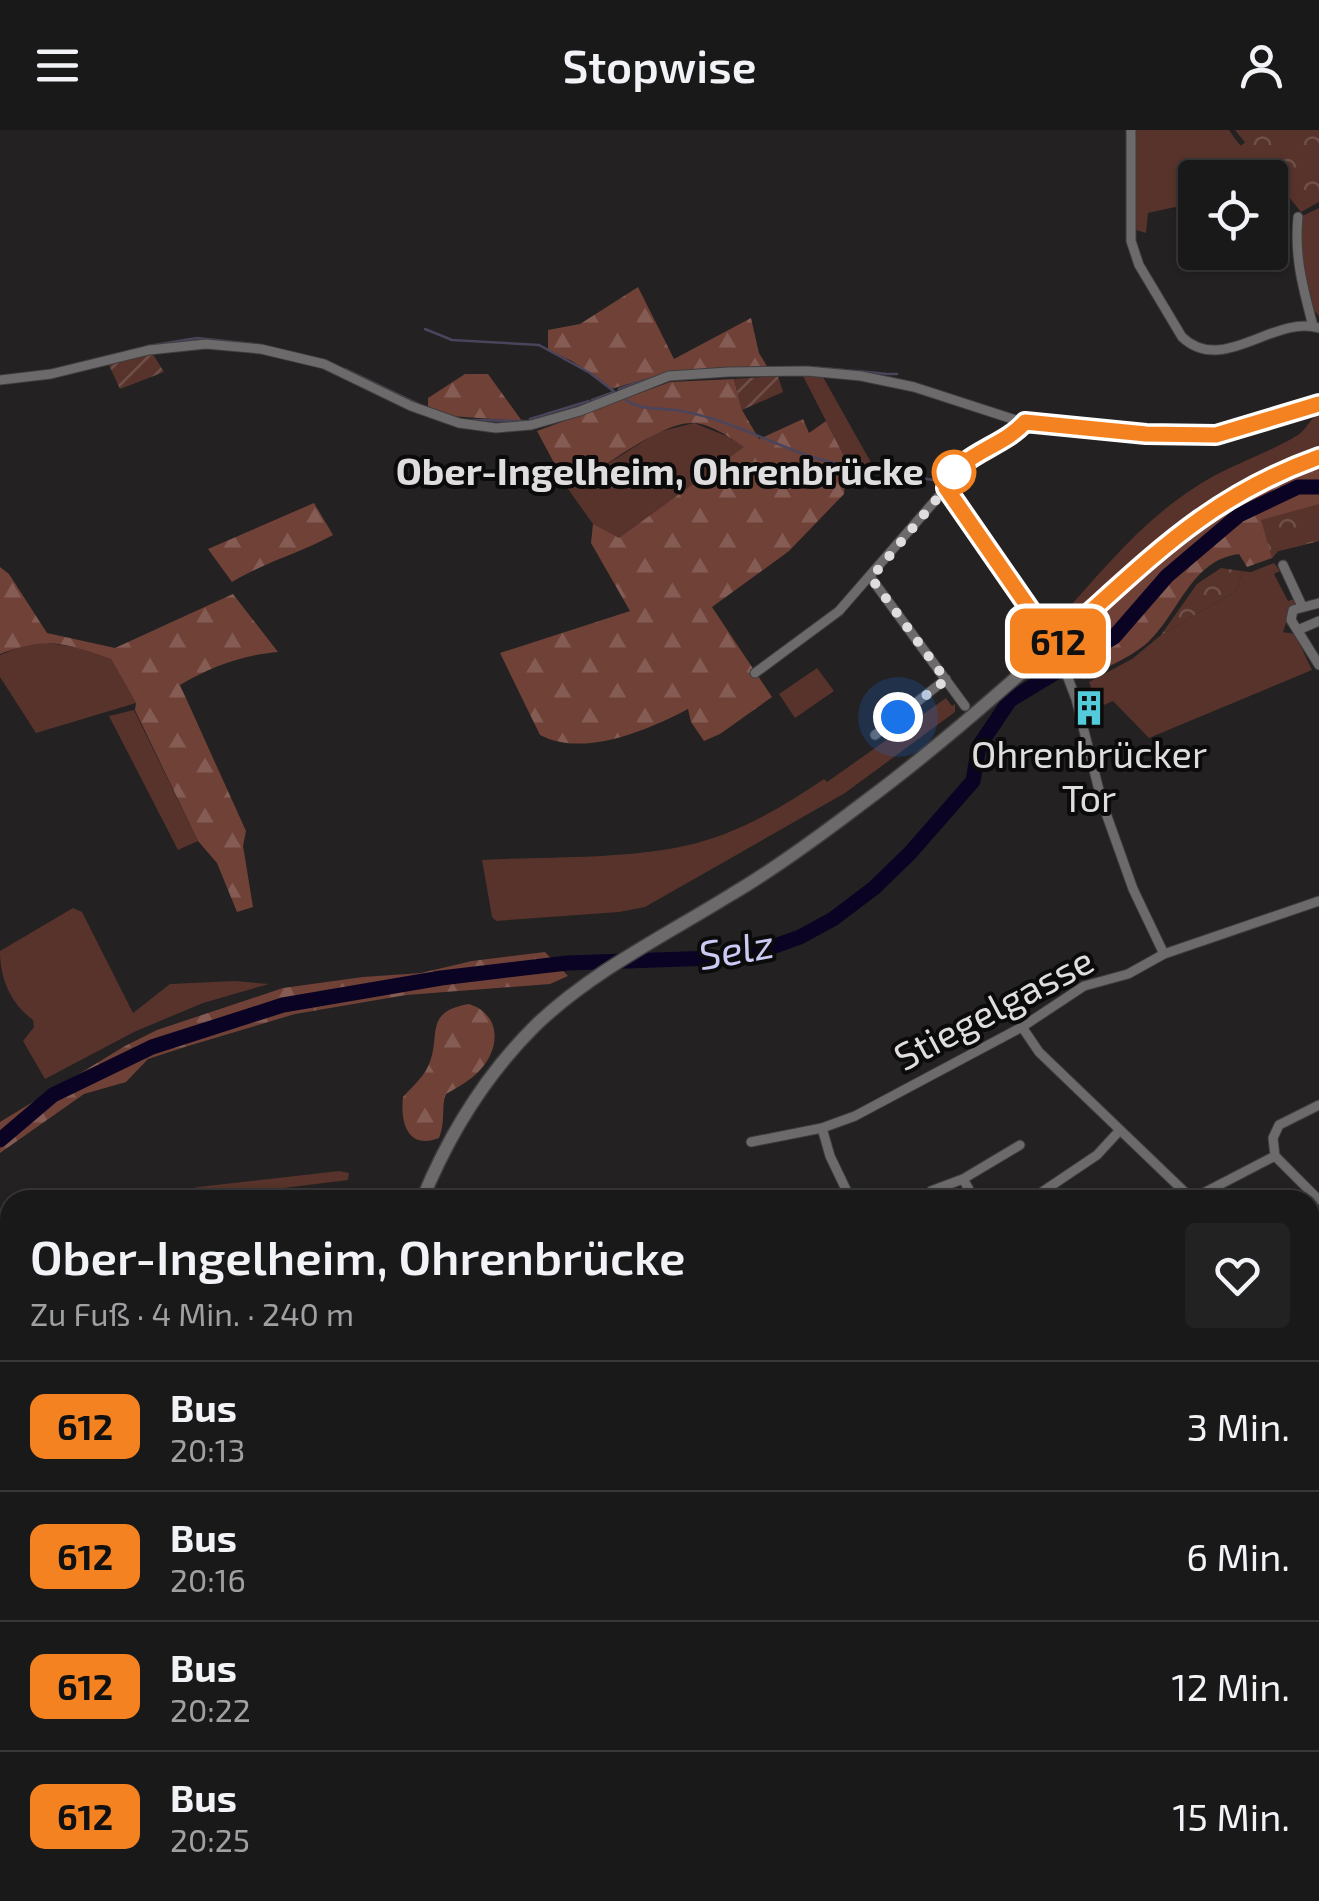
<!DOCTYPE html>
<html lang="de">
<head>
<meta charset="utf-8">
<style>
  :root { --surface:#1a191a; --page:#232223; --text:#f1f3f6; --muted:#9fa0a2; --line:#383839 }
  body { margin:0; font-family:"Exo 2",sans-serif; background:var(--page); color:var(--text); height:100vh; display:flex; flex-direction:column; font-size:38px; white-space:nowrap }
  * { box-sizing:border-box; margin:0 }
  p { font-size:32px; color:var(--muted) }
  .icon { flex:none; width:55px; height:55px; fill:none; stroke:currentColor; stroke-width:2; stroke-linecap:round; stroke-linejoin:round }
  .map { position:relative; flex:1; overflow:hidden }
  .side { position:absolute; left:0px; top:1060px; width:1320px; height:712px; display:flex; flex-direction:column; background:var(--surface); border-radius:30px 30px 0 0; box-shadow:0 2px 8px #0004,0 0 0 2px var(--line) }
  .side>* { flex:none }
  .badge { padding:0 20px; border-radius:15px; font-size:35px; line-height:65px }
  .controls { position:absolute; left:1178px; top:30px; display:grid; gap:20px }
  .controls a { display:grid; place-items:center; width:110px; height:110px; border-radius:10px; background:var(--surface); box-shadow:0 2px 8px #0004,0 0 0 2px var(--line); font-size:50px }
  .you { position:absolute; width:50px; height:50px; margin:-25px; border:8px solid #fff; border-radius:50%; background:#1a73e8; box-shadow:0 0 0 15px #1a73e833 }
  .map>.badge { position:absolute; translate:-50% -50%; box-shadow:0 0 0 5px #fff }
  .round { display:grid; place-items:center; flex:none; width:105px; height:105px; border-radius:10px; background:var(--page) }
  .summary { display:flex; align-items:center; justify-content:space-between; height:170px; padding:0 30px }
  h1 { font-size:48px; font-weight:600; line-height:75px }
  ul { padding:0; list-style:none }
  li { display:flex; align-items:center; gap:30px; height:130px; padding:0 30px; border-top:2px solid var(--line) }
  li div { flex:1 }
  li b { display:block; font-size:38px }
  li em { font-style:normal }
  li .badge { min-width:110px; font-weight:700; text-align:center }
  header { display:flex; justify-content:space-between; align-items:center; height:130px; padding:0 30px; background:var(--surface); font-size:45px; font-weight:600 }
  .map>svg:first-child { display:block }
  .grass { fill:#57332b }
  .forest { fill:url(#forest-firs) }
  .park { fill:url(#park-crowns) }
  .garden { fill:url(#garden-furrows) }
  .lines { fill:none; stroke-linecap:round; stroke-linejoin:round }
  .stream { stroke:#4a445c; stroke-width:2.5 }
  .river { stroke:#0a0324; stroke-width:15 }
  .street-casing { stroke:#3f3d3e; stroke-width:11 }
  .secondary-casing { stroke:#3f3d3e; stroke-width:15 }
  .street { stroke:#6d6a6c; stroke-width:9 }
  .secondary { stroke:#6d6a6c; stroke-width:12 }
  .line-casing { stroke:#fff; stroke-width:22 }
  .line { stroke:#f58220; stroke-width:15 }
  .walk { stroke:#dfddde; stroke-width:10; stroke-dasharray:0 18 }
  .stop-dot { fill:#fff; stroke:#f58220; stroke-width:5 }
  .labels { text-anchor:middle; stroke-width:8; stroke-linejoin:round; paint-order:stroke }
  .stop-label { font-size:38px; font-weight:bold; fill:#dfddde; stroke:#0c0b0b; text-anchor:end }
  .poi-label { font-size:38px; fill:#dfddde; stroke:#0c0b0b }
  .street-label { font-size:38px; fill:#dfddde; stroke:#0c0b0b }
  .water-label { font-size:40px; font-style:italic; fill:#cbcaf4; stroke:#0c0b0b }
</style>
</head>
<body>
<header><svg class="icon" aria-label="menu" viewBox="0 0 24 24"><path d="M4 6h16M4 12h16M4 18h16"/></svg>Stopwise<svg class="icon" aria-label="person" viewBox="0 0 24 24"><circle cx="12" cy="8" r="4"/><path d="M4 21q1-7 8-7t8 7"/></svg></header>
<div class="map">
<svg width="1319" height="1771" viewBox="0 0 1319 1771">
  <defs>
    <pattern id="forest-firs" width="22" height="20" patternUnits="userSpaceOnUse" patternTransform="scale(2.5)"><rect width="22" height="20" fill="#704137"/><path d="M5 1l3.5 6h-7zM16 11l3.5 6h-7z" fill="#845c54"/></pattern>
    <pattern id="park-crowns" width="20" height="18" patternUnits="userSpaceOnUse" patternTransform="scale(2.5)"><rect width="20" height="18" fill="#57332b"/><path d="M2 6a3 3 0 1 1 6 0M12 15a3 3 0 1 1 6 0" fill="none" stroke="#6f5049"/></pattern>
    <pattern id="garden-furrows" width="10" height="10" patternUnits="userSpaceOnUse" patternTransform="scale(2.5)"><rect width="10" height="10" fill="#57332b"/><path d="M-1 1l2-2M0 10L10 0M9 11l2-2" fill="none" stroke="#6f5049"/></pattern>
  </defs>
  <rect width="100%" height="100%" fill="#232122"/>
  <!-- grass -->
  <path class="grass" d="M1134,0H1229L1240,16L1259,3L1284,34L1283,86L1270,80V48H1195V88L1175,77L1148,83L1146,103L1136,100Z
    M1319,78V186C1295,163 1301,119 1300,87Z
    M803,246L823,247L873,336L847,332Z
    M1319,284V322L1238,356L1204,376L1058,496L1055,493C1099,445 1138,394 1194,358C1227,336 1265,325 1298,305C1307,299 1310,288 1319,284Z
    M694,293L729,307L745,317L618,409L593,394L568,359L658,302Z
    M1274,433L1280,441L1274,444L1288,471L1294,469L1296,474L1291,479L1283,502L1295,504L1312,540L1149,608L1113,571L1099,577L1089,552L1132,529L1161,505L1237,460L1242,441L1251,442Z
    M34,511L76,517L111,529L136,573L36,603L0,547V525Z
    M817,538L834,561L795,588L779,564Z
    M946,568L952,576L955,574V582L845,663L645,777L619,782L496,791L492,787L482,730C550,726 618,730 684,716C734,706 783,677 824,649L827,652Z
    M134,580L198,711L178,720L109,586Z
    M73,778L82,782L133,883L170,854L235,851L269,854L203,873L134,902L45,949L23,911L34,897L33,890C10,873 0,848 0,821Z
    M339,1041L349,1043L348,1050L189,1070H150L198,1057Z
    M10,1458V1602L0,1574V1466Z"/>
  <!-- forest -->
  <path class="forest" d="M638,157L674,229L751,188L759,223L768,238L674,241L611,259L572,231L548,220V200L580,194Z
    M465,244H488L522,291L451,286L428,279V268Z
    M734,249L742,280L759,309L803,289L809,303L826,291L847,332L844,364L789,421L712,477L772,567L720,604L704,611L691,592L688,579C648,600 584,628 540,605L500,523L630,481L591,413L593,394L619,408L744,317C731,308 711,294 694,293C662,290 598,342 568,359L537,301L670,252Z
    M1319,333V411L1278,421L1272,428L1247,437L1239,424C1190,430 1179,485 1146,514C1128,529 1104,538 1084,549L1071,524L1073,515L1173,414L1228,374Z
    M314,373L333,405C300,423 265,432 232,452L208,419Z
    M0,437L9,444L47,503L115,518L233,464L278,522C242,525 211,537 180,555L246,701L243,716L253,777L237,782L217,733L198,711L135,580L136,573L111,529C63,513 49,506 0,524Z
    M545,822L568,846L550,854L406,865L295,884L188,916L148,929L126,952L84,964L0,1023V992L125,916L157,900L283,858L363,847L421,843L472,831Z
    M469,874C501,884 501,918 480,940C470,951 458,957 446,964C441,975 446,991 439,1008C408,1020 400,993 403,967C410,959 419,951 425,942C445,910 419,882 469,874Z"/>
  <!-- park -->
  <path class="park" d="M1235,0H1319V72L1301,82Z
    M1235,9L1267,47H1206L1199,39Z
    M1319,374V411L1278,421L1272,428L1261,390Z
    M1221,438L1242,441L1237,460L1161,505L1197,454Z"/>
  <!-- garden -->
  <path class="garden" d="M153,224L164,242L120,259L109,235Z
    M778,246L783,262L742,280L734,249Z"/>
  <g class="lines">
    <!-- stream -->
    <path class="stream" d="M425,199L452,210L539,215L590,243L616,263
      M148,216L197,208L254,214
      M809,237L856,241
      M345,239L418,274
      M858,241L887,244
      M889,244H897
      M640,252L653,248
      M619,259L639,252
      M623,268C641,282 659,277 681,281C727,289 768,312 812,327C854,340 898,345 941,351
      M592,270L614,262
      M530,289L589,271
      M469,290L525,291
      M0,1311L10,1337
      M139,1762L147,1771"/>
    <!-- river -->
    <path class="river" d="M0,1010L53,965L152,917L283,875L441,848L567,833L744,827L800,807L833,789L874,758L910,723L973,651L979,616L1010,570L1114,507L1167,446L1239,385L1298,357H1319"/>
    <defs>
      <path id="street" d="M1131,0V111L1139,135L1182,207C1223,246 1274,184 1319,198
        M1298,87C1294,126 1303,158 1313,196
        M0,250L51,244L149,220L206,214L261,219L324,234L411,276L459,293L496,298L531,295L580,281L669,246L728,242L807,241L861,246L914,257L1025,293L1146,304L1216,305L1319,274
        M946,358L1055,514L1076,569L1102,672L1133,759L1164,824
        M1283,435L1302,476
        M871,448L965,576
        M1319,473L1293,480L1291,490L1319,535
        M1298,500L1319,491
        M755,543L839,481L946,358C956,324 1003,318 1025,293
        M875,605L946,549
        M1022,897L1039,922L1193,1070
        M1319,975L1279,995L1273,1008L1275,1026L1319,1070
        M822,998L830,1026L851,1070
        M751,1012L822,998L855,986L1022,897L1084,856L1128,844L1164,824L1319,771
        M963,1049L975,1070
        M931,1061L963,1049L1020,1015
        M1192,1069L1275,1026
        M1030,1070L1097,1025L1120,1000
        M1310,1166L1319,1170"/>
      <path id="secondary" d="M422,1070C449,1004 486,944 537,894C594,840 666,805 732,764C778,737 821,705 863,673C940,616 1012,551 1084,488C1166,416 1213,365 1319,327
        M1310,1226L1319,1219
        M423,1771L427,1762
        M598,1771L611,1762"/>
    </defs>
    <!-- street casing -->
    <use href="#street" class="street-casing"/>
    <!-- secondary casing -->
    <use href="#secondary" class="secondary-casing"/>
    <!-- street -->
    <use href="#street" class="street"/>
    <!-- secondary -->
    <use href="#secondary" class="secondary"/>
  </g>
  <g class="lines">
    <defs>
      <path id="line" d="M1319,274L1216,305L1146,304L1025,292C1003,318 956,324 946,358L1054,514C1145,435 1202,369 1319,327"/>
    </defs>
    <!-- line casing -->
    <use href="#line" class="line-casing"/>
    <!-- line -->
    <use href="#line" class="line"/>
    <!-- walk -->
    <path class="walk" d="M898,587L946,550L871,448L946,358L954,342"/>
  </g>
  <!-- icons -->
  <defs>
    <symbol id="building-bare" viewBox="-9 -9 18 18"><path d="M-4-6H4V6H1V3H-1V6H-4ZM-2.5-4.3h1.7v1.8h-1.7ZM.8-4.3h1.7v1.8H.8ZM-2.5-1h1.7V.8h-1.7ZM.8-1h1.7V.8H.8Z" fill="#53cbdb" stroke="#0c0b0b" stroke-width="2.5" paint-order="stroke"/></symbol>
  </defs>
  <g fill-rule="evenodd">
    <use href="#building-bare" x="1064" y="553" width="50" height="50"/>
  </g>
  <!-- markers -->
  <circle class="stop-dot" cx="954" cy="342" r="20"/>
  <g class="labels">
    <!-- stop labels -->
    <g class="stop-label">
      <text x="924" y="355">Ober-Ingelheim, Ohrenbrücke</text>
    </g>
    <!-- poi labels -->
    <g class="poi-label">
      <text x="1089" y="638">Ohrenbrücker<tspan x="1089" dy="44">Tor</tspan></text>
    </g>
    <!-- street labels -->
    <g class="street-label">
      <text transform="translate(994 879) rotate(-28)" y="13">Stiegelgasse</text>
    </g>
    <!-- water labels -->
    <g class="water-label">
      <text transform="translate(736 820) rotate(-10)" y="14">Selz</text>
    </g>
  </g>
</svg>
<div class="controls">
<a><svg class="icon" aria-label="locate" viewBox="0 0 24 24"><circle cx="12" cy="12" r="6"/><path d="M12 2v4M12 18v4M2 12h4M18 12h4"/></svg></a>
</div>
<div class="you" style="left:898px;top:587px"></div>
<b class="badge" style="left:1058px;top:511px;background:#f58220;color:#111">612</b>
<section class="side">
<div class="summary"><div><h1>Ober-Ingelheim, Ohrenbrücke</h1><p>Zu Fuß · 4 Min. · 240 m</p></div><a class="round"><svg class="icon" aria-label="heart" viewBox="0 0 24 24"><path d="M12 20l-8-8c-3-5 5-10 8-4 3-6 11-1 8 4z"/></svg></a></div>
<ul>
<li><span class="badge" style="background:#f58220;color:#111">612</span><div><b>Bus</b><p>20:13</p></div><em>3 Min.</em></li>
<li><span class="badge" style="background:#f58220;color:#111">612</span><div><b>Bus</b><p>20:16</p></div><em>6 Min.</em></li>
<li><span class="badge" style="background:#f58220;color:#111">612</span><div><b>Bus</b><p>20:22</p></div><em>12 Min.</em></li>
<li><span class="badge" style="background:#f58220;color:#111">612</span><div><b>Bus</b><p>20:25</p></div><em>15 Min.</em></li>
</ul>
</section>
</div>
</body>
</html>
